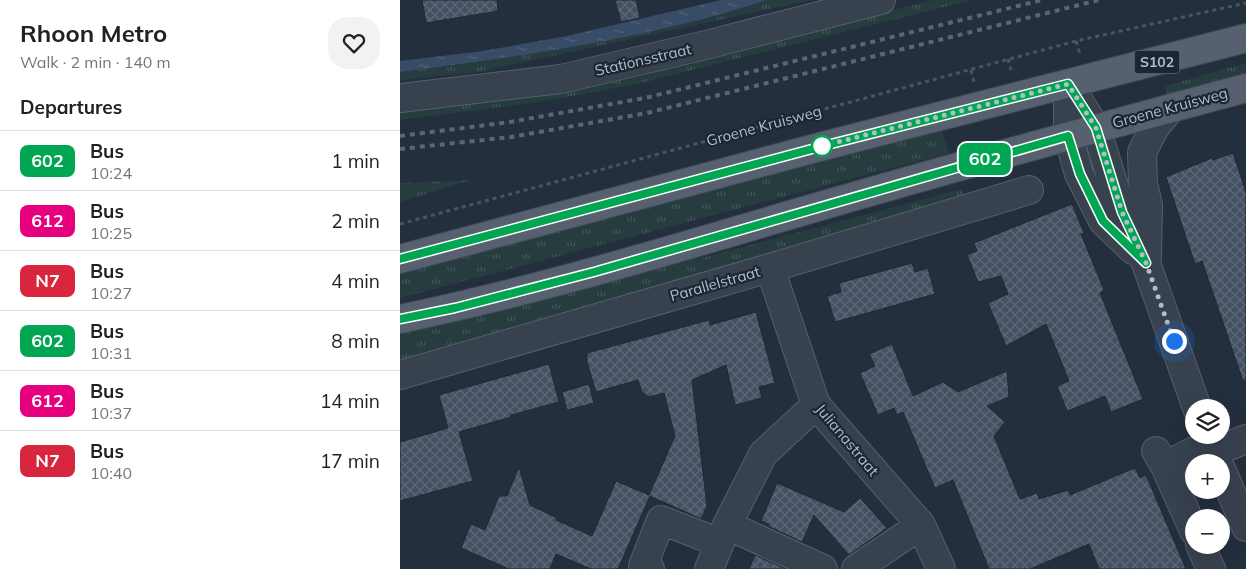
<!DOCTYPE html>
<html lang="en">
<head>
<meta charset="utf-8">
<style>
  :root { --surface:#fff; --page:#f2f2f2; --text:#202124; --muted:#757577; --line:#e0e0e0 }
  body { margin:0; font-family:Mulish,sans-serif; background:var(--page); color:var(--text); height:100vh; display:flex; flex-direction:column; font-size:19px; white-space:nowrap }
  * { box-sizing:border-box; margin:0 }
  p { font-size:16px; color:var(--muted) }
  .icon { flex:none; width:28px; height:28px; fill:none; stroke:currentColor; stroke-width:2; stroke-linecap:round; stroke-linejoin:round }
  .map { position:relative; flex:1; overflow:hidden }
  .drawer { display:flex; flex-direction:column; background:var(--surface); width:400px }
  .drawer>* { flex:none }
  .badge { padding:0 10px; border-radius:8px; font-size:18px; line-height:32px }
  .fabs { position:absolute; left:785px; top:399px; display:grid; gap:10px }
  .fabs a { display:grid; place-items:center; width:45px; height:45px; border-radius:50%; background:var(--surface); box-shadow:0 5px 20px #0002; font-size:25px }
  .you { position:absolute; width:25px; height:25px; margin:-12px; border:4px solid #fff; border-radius:50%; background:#1a73e8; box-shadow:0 0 0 8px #1a73e833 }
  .map>.badge { position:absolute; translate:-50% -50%; box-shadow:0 0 0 2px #fff }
  h2 { padding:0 20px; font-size:19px; line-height:45px }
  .round { display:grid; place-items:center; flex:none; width:52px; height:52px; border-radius:20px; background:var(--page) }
  .overview { display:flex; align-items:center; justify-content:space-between; height:85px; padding:0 20px }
  h1 { font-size:24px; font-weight:700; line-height:38px }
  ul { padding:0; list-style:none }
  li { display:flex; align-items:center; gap:15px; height:60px; padding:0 20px; border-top:1px solid var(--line) }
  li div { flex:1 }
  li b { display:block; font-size:19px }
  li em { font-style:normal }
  li .badge { min-width:55px; font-weight:700; text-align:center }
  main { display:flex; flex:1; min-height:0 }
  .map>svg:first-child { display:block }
  .grass { fill:url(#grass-tufts) }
  .water { fill:url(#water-ripples) }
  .building { fill:url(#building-cross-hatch); stroke:#1f2835 }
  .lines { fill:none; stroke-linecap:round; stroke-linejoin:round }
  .minor-casing { stroke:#565f6c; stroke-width:30 }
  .major-casing { stroke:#414a57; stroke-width:30 }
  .path { stroke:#44595c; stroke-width:3; stroke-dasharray:4 4; stroke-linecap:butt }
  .minor { stroke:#38414e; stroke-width:28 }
  .major { stroke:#56606e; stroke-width:28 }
  .rail { stroke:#5a6575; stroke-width:4; stroke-dasharray:5 5; stroke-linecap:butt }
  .line-casing { stroke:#fff; stroke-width:11 }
  .line { stroke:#00a651; stroke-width:8 }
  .walk { stroke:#b4bcc9; stroke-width:5; stroke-dasharray:0 9 }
  .stop-dot { fill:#fff; stroke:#00a651; stroke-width:2.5 }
  .labels { text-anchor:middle; stroke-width:4.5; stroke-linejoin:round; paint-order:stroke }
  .shield { fill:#1d2633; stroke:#878f9c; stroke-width:1 }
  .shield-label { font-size:14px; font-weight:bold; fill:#b4bcc9 }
  .street-label { font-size:15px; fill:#b4bcc9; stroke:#1d2633 }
</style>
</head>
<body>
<main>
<section class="drawer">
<div class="overview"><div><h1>Rhoon Metro</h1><p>Walk · 2 min · 140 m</p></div><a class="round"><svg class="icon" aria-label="heart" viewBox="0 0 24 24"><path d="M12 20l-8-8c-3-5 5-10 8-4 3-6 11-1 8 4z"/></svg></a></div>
<h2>Departures</h2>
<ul>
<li><span class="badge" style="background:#00a651;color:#fff">602</span><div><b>Bus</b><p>10:24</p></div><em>1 min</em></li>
<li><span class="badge" style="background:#e6007e;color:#fff">612</span><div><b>Bus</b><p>10:25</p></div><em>2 min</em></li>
<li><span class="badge" style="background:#d7263d;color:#fff">N7</span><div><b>Bus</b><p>10:27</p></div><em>4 min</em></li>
<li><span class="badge" style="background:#00a651;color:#fff">602</span><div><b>Bus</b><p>10:31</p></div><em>8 min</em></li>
<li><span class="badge" style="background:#e6007e;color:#fff">612</span><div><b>Bus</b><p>10:37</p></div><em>14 min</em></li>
<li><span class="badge" style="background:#d7263d;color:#fff">N7</span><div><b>Bus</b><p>10:40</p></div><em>17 min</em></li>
</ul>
</section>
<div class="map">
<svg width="846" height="569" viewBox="0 0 846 569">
  <defs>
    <pattern id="grass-tufts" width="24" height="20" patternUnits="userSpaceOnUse" patternTransform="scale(1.25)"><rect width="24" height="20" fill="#263c3f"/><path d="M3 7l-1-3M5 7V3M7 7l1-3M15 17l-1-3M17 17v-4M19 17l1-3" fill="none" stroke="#435659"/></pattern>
    <pattern id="water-ripples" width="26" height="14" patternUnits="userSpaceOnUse" patternTransform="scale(1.25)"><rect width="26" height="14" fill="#394c67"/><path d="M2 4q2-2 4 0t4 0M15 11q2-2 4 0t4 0" fill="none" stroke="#53647b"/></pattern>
    <pattern id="building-cross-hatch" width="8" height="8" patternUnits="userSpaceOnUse" patternTransform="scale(1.25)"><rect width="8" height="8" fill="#455162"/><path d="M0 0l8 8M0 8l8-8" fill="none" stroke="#5d6877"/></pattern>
  </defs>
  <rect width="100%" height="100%" fill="#242f3e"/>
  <!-- grass -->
  <path class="grass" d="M367,0H412L78,72L0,80V72C123,56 248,39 367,0Z
    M534,0H572L236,84L146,101L0,120V111C23,109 45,107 68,104C226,81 379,38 534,0Z
    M846,63V75L767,96L765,86Z
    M541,127L549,153L0,298V270Z
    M71,180L0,202V183Z
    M562,189L567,203L0,362V324L155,284L305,257Z"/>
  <!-- water -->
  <path class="water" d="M321,0H367C248,39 123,56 0,72V61L83,51L167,36Z"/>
  <!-- building -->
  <path class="building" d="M22,0H97L98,11L26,23Z
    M215,0H236L240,18L221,22Z
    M833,153L846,192V380L843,381L802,261L795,264L766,177L812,158L813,160Z
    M672,204L684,233L681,234L704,290L700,293L743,399L711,412L705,396L667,411L657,386L669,381L646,324L606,346L588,303L608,294L601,276L578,282L567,255L577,251L574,243Z
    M512,263L515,272L528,268L535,294L435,322L427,296L441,292L439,283Z
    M356,312L375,383L359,387L362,398L335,405L326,365L292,380L307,506L301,519L250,496L218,569H191L156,554L150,569H109L61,548L71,524L85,530L99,496H107L119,467L130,505L157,518L156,520L192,536L216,481L249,495L275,436L264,393L249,397L242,392L238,380L196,392L187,362V353L309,320L310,325Z
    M492,344L513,396L543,382L558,392L607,371L609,397L587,406L605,422L594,436L620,499L637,493L639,499L668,490L670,495L735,468L740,478L746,475L786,569H699L689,544L630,569H589L553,480L535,488L503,412L497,415L494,408L478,415L460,373L475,366L469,354Z
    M149,364L159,402L111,415V417L59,432L73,481L0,501V442L48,428L39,395Z
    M189,384L194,403L167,410L162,392Z
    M377,483L444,512L460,498L487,528L449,555L414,515L402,542L368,526L369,524L361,521Z
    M355,555L386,569H349Z"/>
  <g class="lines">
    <defs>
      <path id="minor" d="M668,84L696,128L722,212L746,263L797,408
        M668,84V135L679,174L703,221L733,250
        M0,98L161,79L310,44L481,0
        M747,257L748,205L743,184L742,152L755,127L771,108
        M370,268L416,405L521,525L541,569
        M0,375L370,268L629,190
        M756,451L765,466L810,443
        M814,452L846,439
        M765,466L794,531
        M821,469L846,527
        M327,525L423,569
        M800,545L811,569
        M250,569L243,566L261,520L320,543
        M309,569L327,525L363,454L416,405
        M456,569L521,525"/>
      <path id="major" d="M0,259L427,145L846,38
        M0,319C135,291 268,251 400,212C548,169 697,128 846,88"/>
    </defs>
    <!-- minor casing -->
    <use href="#minor" class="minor-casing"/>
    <!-- major casing -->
    <use href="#major" class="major-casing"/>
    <!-- path -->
    <path class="path" d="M676,41L680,54
      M608,59L611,70
      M571,70L574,82
      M0,224L676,41L846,3"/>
    <!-- minor -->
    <use href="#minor" class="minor"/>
    <!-- major -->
    <use href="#major" class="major"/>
    <!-- rail -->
    <path class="rail" d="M0,136L110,122L245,98L642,0
      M0,149L111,137L247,113L699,0"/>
  </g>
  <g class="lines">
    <defs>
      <path id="line" d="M0,259L427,145L668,84L696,128L722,212L746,263L703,221L680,174L668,136L194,272L55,308L0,319"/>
    </defs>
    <!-- line casing -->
    <use href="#line" class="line-casing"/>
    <!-- line -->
    <use href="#line" class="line"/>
    <!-- walk -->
    <path class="walk" d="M422,146L668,84L696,128L722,212L746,263L774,341"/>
  </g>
  <!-- markers -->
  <circle class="stop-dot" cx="422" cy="146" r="10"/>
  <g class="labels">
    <!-- shield labels -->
    <rect class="shield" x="734.5" y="50.5" width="45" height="23" rx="4"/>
    <g class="shield-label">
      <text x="757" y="67">S102</text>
    </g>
    <!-- street labels -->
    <g class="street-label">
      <text transform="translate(243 60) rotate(-13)" y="5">Stationsstraat</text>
      <text transform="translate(770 108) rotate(-15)" y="5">Groene Kruisweg</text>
      <text transform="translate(364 126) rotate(-15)" y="5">Groene Kruisweg</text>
      <text transform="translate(315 284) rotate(-16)" y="5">Parallelstraat</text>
      <text transform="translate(447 440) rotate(50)" y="5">Julianastraat</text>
    </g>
  </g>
</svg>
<div class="fabs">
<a><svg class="icon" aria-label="layers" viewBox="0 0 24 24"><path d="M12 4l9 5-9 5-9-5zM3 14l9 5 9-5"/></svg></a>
<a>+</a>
<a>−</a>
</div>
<div class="you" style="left:774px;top:341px"></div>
<b class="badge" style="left:585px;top:159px;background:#00a651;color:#fff">602</b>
</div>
</main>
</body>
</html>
